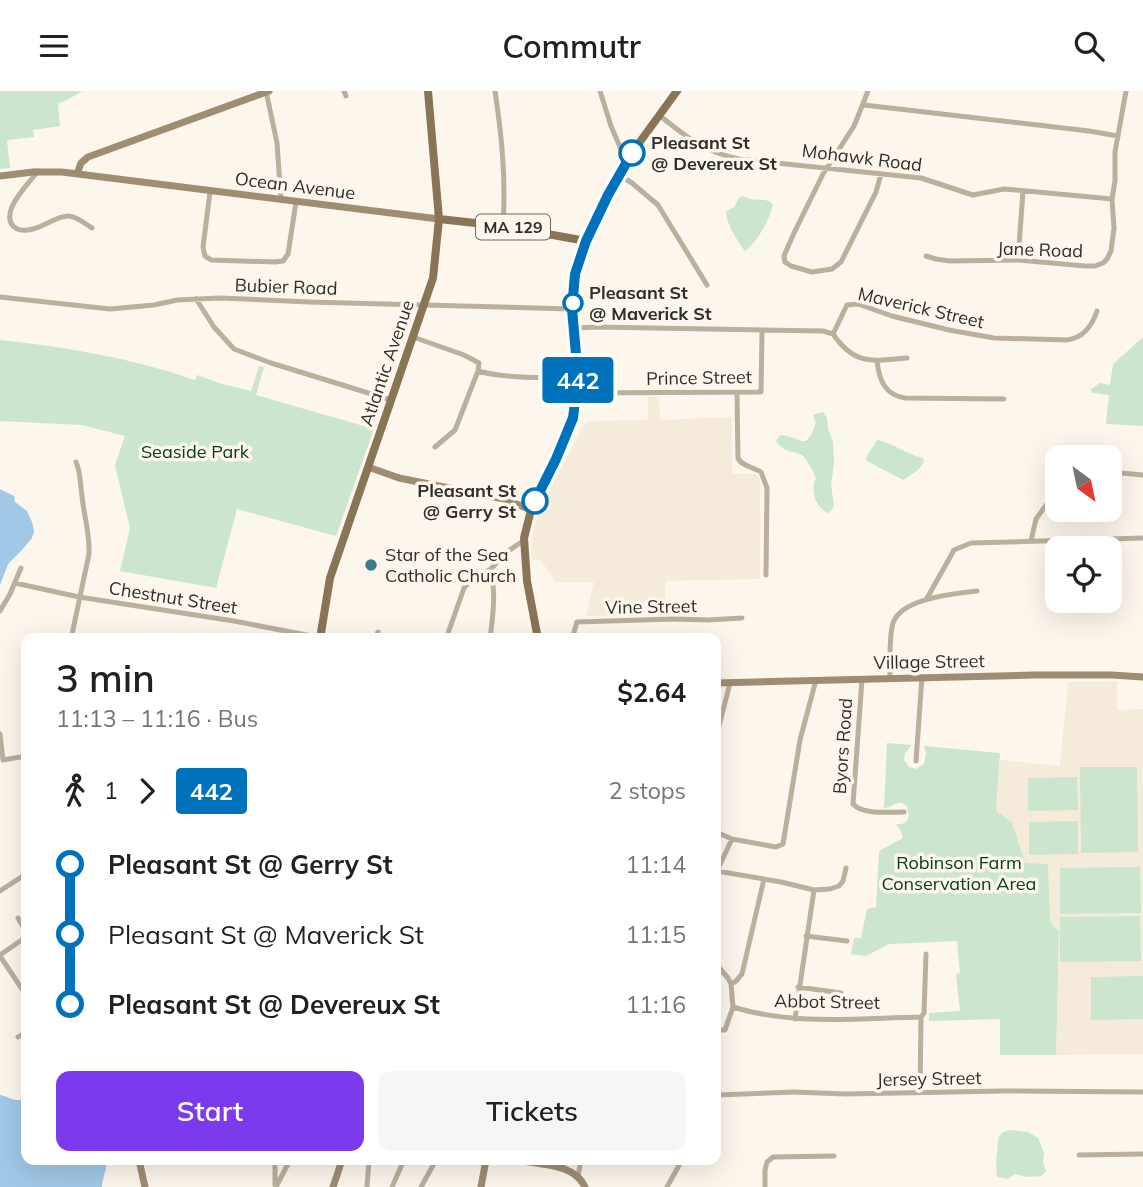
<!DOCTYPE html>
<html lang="en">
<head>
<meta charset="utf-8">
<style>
  :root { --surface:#fff; --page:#f6f6f6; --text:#202124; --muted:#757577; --accent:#7c3aed }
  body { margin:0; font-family:Mulish,sans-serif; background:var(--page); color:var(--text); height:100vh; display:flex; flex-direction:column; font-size:26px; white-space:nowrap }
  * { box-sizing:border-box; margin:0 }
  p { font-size:23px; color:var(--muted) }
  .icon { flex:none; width:38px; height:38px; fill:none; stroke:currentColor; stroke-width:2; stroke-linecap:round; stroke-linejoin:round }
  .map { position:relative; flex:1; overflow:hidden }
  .sheet { position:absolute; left:21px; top:542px; width:700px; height:532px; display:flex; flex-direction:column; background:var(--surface); border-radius:14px; box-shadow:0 7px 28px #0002 }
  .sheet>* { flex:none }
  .badge { padding:0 14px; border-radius:5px; font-size:24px; line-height:46px }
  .needle { width:46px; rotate:147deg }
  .buttons { position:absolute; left:1045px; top:354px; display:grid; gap:14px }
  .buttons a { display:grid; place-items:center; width:77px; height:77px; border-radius:14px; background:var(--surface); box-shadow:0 7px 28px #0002; font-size:35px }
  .map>.badge { position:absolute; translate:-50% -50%; box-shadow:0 0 0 4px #fff }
  .legs { display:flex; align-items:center; gap:10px; height:77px; padding:0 35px; font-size:23px }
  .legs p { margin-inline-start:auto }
  .summary { display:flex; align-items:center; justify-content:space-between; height:119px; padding:0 35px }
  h1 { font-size:38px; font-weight:600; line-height:52px }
  .action { display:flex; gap:14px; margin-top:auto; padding:14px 35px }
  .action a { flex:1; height:80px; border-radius:14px; background:var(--accent); color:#fff; font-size:28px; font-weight:600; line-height:80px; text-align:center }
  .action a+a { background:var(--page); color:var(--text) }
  ul { padding:0 35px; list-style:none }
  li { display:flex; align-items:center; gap:24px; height:70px; font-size:26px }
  li i { display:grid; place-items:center; width:10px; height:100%; margin:0 9px; background:currentColor }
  li i::after { content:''; width:18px; height:18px; margin:-9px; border:5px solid; border-radius:50%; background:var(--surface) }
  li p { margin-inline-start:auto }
  li:first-child i { background:linear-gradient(#0000 50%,currentColor 0) }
  li:last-child i { background:linear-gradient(currentColor 50%,#0000 0) }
  header { display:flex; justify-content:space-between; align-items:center; height:91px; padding:0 35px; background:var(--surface); font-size:32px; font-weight:600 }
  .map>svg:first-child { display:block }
  .built { fill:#f5ebda }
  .green { fill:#cce5ce }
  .water { fill:#a1c8e7 }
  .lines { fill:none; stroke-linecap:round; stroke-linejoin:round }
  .street { stroke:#bbaf9e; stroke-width:5 }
  .secondary { stroke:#9e8d73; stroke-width:7 }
  .primary { stroke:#897455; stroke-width:8 }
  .line-1-casing { stroke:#fff; stroke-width:16 }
  .line-1 { stroke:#0072bc; stroke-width:10 }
  .stop-1-dot { fill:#fff; stroke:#0072bc; stroke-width:3.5 }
  .poi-dot { fill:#377f85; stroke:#fcf6ec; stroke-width:2.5 }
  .labels { text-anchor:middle; stroke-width:7; stroke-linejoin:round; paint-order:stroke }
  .shield { fill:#fcf6ec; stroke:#6d6a64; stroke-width:2 }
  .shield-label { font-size:16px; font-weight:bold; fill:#302e2a }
  .stop-label { font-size:18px; font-weight:bold; fill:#302e2a; stroke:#fcf6ec; text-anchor:start }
  .street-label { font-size:18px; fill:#302e2a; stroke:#fcf6ec }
  .park-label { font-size:18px; fill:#024017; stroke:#fcf6ec }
  .poi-label { font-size:18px; fill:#302e2a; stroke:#fcf6ec; text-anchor:start }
</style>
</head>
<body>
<header><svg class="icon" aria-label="menu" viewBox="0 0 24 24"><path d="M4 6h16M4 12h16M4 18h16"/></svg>Commutr<svg class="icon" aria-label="search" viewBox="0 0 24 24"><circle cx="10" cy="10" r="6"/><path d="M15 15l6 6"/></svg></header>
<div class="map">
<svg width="1143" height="1096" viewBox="0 0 1143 1096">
  <rect width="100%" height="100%" fill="#fcf6ec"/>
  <!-- built -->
  <path class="built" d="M648,306H659L660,329L732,326V383H756L760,389V488L665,490V523L586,525L594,491H556L542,471L538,468L532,469L531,454L535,434L539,419L549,398L587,330L648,329Z
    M1117,590V619L1143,618V963L1056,964L1059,840L1053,835L1050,828L1048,773H1025L1012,731L996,720L1000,669L1060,675L1068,591Z"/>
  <!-- green -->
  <path class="green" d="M0,0H82C74,6 66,9 58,13L60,35L33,39L34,46L7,49L10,77L0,78Z
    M743,105C753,112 764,105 773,113C770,128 758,150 745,160C738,151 726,132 726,121L734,116L739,107Z
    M1143,246V335L1106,333L1109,304L1092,302L1091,298L1100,292L1110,294L1113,273Z
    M0,249C66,256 132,267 195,289L197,284L222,293L251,300L259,275L264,276L256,304L374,338L336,445L237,418L216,497L120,480L130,437L115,374L125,345L82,334L0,330Z
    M823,321L827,327L828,338L833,351L834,372L831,394L834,415L830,421L827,422C815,414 810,400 816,387C813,380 808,370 803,365C793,358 786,364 776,350L780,344C804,346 805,363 816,331L813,325L815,323Z
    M877,349C894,352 907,364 923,367L924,371L918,379L903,389L867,370L866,367Z
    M887,652L912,654L905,662L904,669L909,676L916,678L924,673L926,662L924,655L1000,662L996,720L1012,731L1025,772L1048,773L1050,828L1053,835L1059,840L1056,964H1000V928L929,930V922L960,920L956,883L960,882L957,850L889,853L866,865L851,863L854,847H861L867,818L876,816L879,760L903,747L900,738L895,733C902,734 908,732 909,724L907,715C897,707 894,716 884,717Z
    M1080,676H1137L1138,761L1081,762Z
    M1077,686L1078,719L1028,720V687Z
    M1078,730V763L1029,764V731Z
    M1140,776L1141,822L1060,823V777Z
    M1140,825L1141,870L1060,871V826Z
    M1143,885V928L1091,929V886Z
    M1011,1039L1028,1041L1038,1047L1044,1062L1043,1071L1046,1080L1041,1085L1026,1086L1015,1083L1008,1088L997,1086C996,1078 996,1070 997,1062C999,1048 995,1042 1011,1039Z"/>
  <!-- water -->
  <path class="water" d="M0,398L14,405L15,411L27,420L32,431L34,440L32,447L21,460L8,473L0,494Z
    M0,1004C10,1006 17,1013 26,1006V1069H106C108,1078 102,1087 102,1096H0Z"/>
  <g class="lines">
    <!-- street -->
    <path class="street" d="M266,0L277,52L281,109
      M344,0L346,5
      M495,0C502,47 506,87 503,135
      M600,0L611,35L626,70
      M868,0L854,35L823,83L794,142L784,165L785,171L791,175L812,181L832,178L841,171L876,101L881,83
      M864,14L1089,40L1118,45
      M660,25C685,45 706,62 739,68L921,87L973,104L1004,98L1112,108
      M38,80C29,92 0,120 13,135C18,140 26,140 33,138C45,135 57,125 68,125C77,125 85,133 92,137
      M619,84L632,92L658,114L707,194
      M210,101L203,156L205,165L211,169L275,171L283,170L288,163L296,111
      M926,165L936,168L950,170L1018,169L1085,175H1095L1103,172L1107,168L1111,160L1114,137L1112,108L1115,90V61L1126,0
      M1018,169L1023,100
      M0,206L110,218L154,214L177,209L220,207L309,211L572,218
      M196,208L214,236L234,258L271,272L391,309
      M574,237L597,236L823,240L833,243L847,214L858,213L892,225L949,239L994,247L1067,249C1083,247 1092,235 1097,220
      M833,243C855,275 873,270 907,267
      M413,246L464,264L479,272L478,280
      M877,270C879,289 885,304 905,307L1004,308
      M478,280C506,288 549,287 578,286
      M577,302L761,301L762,240
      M737,302L738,367C741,375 753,376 761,381L767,397L766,484
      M435,356L455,339L478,280
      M1110,381L1143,384
      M1031,450L1036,428L1057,399
      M15,492L79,506L234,530L327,548
      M926,509L954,459L971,452L1143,447
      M0,520L10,503L21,477
      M71,548L89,463C90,443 84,425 82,405C80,393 81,382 76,371
      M374,548L378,541
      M446,548L464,497L470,490L491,478L504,463L523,450
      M490,548C493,524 496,502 491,478
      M572,548L577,531L674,528L708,529L742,527
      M890,587C890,573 889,545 893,532C901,507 954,503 977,500
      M862,588L853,713C863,724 889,721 904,721
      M0,643L3,669L26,665
      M716,647L730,592
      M916,670L922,586
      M716,741L732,748L776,756L783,753L800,649L816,589
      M717,780L781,791L814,799L830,798L839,795L843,790L846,777
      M716,782L732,748
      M0,800L26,783
      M18,827L26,841
      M806,845L847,850
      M0,864L26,846
      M0,865L26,904
      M716,873L728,887L731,893L733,916L725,939H716
      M731,893L736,890L742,883L764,788
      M798,896L841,902
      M733,916C794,935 859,927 921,926
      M795,928L814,799
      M18,946L26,941
      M920,1002L921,926L924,922L926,863
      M716,1004L793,1001L846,1003L1003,1000L1143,1001
      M1079,1064L1143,1063
      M578,1085L581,1069
      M275,1094V1069
      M276,1096L290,1069
      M367,1096L369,1069
      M392,1096L404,1069
      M421,1096L436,1069
      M667,1096L682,1069
      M765,1096V1079L767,1071L773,1066L834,1065"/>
    <!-- secondary -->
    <path class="secondary" d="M77,83L81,72L88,66L269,0
      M0,85L33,81H62L439,128
      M368,376L399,387L504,408L531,419
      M716,592L1034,584H1112L1143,586
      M139,1069L145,1096
      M518,1069C541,1074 574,1072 585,1096
      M333,1096L342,1069
      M481,1096L486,1069"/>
    <!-- primary -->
    <path class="primary" d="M439,128L503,135L586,150
      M320,548L330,487L433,187L439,128L428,0
      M538,548L527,490L524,447L531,419L556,368L573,327L578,286L572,218L575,183L586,150L626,70L677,0"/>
  </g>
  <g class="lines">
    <defs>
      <path id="line-1" d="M535,410L556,368L573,327L578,286L572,218L575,183L586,150L608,104L632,62"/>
    </defs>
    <!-- line-1 casing -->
    <use href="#line-1" class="line-1-casing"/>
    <!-- line-1 -->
    <use href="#line-1" class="line-1"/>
  </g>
  <!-- markers -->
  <g class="stop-1-dot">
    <circle cx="632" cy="62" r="12"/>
    <circle cx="573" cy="212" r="9"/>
    <circle cx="535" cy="410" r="12"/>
  </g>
  <circle class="poi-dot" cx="371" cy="474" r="7"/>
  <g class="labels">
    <!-- shield labels -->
    <rect class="shield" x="476" y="123.5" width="74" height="25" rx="5"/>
    <g class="shield-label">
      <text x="513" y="142">MA 129</text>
    </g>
    <!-- stop labels -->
    <g class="stop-label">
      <text x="651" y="58">Pleasant St<tspan x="651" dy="21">@ Devereux St</tspan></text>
      <text x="589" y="208">Pleasant St<tspan x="589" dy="21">@ Maverick St</tspan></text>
      <text x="516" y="406" text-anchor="end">Pleasant St<tspan x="516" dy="21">@ Gerry St</tspan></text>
    </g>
    <!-- street labels -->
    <g class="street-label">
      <text transform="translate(862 67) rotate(7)" y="6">Mohawk Road</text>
      <text transform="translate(295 95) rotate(7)" y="6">Ocean Avenue</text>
      <text transform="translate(1040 159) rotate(2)" y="6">Jane Road</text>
      <text transform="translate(286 196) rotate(2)" y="6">Bubier Road</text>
      <text transform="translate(921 217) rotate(13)" y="6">Maverick Street</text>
      <text transform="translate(387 272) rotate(-71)" y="6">Atlantic Avenue</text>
      <text transform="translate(699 287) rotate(-1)" y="6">Prince Street</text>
      <text transform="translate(173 507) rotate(9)" y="6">Chestnut Street</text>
      <text transform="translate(651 516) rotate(-1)" y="6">Vine Street</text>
      <text transform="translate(929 571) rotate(-1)" y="6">Village Street</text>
      <text transform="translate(843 655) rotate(-86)" y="6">Byors Road</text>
      <text transform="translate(827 911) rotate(1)" y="6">Abbot Street</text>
      <text transform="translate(929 988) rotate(-1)" y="6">Jersey Street</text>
    </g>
    <!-- park labels -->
    <g class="park-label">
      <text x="195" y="367">Seaside Park</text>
      <text x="959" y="778">Robinson Farm<tspan x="959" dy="21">Conservation Area</tspan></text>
    </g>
    <!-- poi labels -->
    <g class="poi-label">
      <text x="385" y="470">Star of the Sea<tspan x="385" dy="21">Catholic Church</tspan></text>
    </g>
  </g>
</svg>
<div class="buttons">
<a><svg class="needle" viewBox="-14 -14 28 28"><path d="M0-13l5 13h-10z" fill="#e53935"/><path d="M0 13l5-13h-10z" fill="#757577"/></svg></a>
<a><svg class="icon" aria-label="locate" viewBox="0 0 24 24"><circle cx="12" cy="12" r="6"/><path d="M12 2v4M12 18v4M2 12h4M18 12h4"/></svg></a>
</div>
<b class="badge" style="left:578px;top:289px;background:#0072bc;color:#fff">442</b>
<section class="sheet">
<div class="summary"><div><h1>3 min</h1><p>11:13 – 11:16 · Bus</p></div><b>$2.64</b></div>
<div class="legs"><svg class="icon" aria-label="walk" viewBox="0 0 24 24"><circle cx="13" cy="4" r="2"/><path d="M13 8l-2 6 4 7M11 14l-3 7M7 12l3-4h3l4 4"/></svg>1<svg class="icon" aria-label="forward" viewBox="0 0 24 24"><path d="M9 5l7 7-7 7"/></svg><b class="badge" style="background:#0072bc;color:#fff">442</b><p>2 stops</p></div>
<ul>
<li><i style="color:#0072bc"></i><b>Pleasant St @ Gerry St</b><p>11:14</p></li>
<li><i style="color:#0072bc"></i><span>Pleasant St @ Maverick St</span><p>11:15</p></li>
<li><i style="color:#0072bc"></i><b>Pleasant St @ Devereux St</b><p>11:16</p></li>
</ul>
<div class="action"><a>Start</a><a>Tickets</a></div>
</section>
</div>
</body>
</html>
